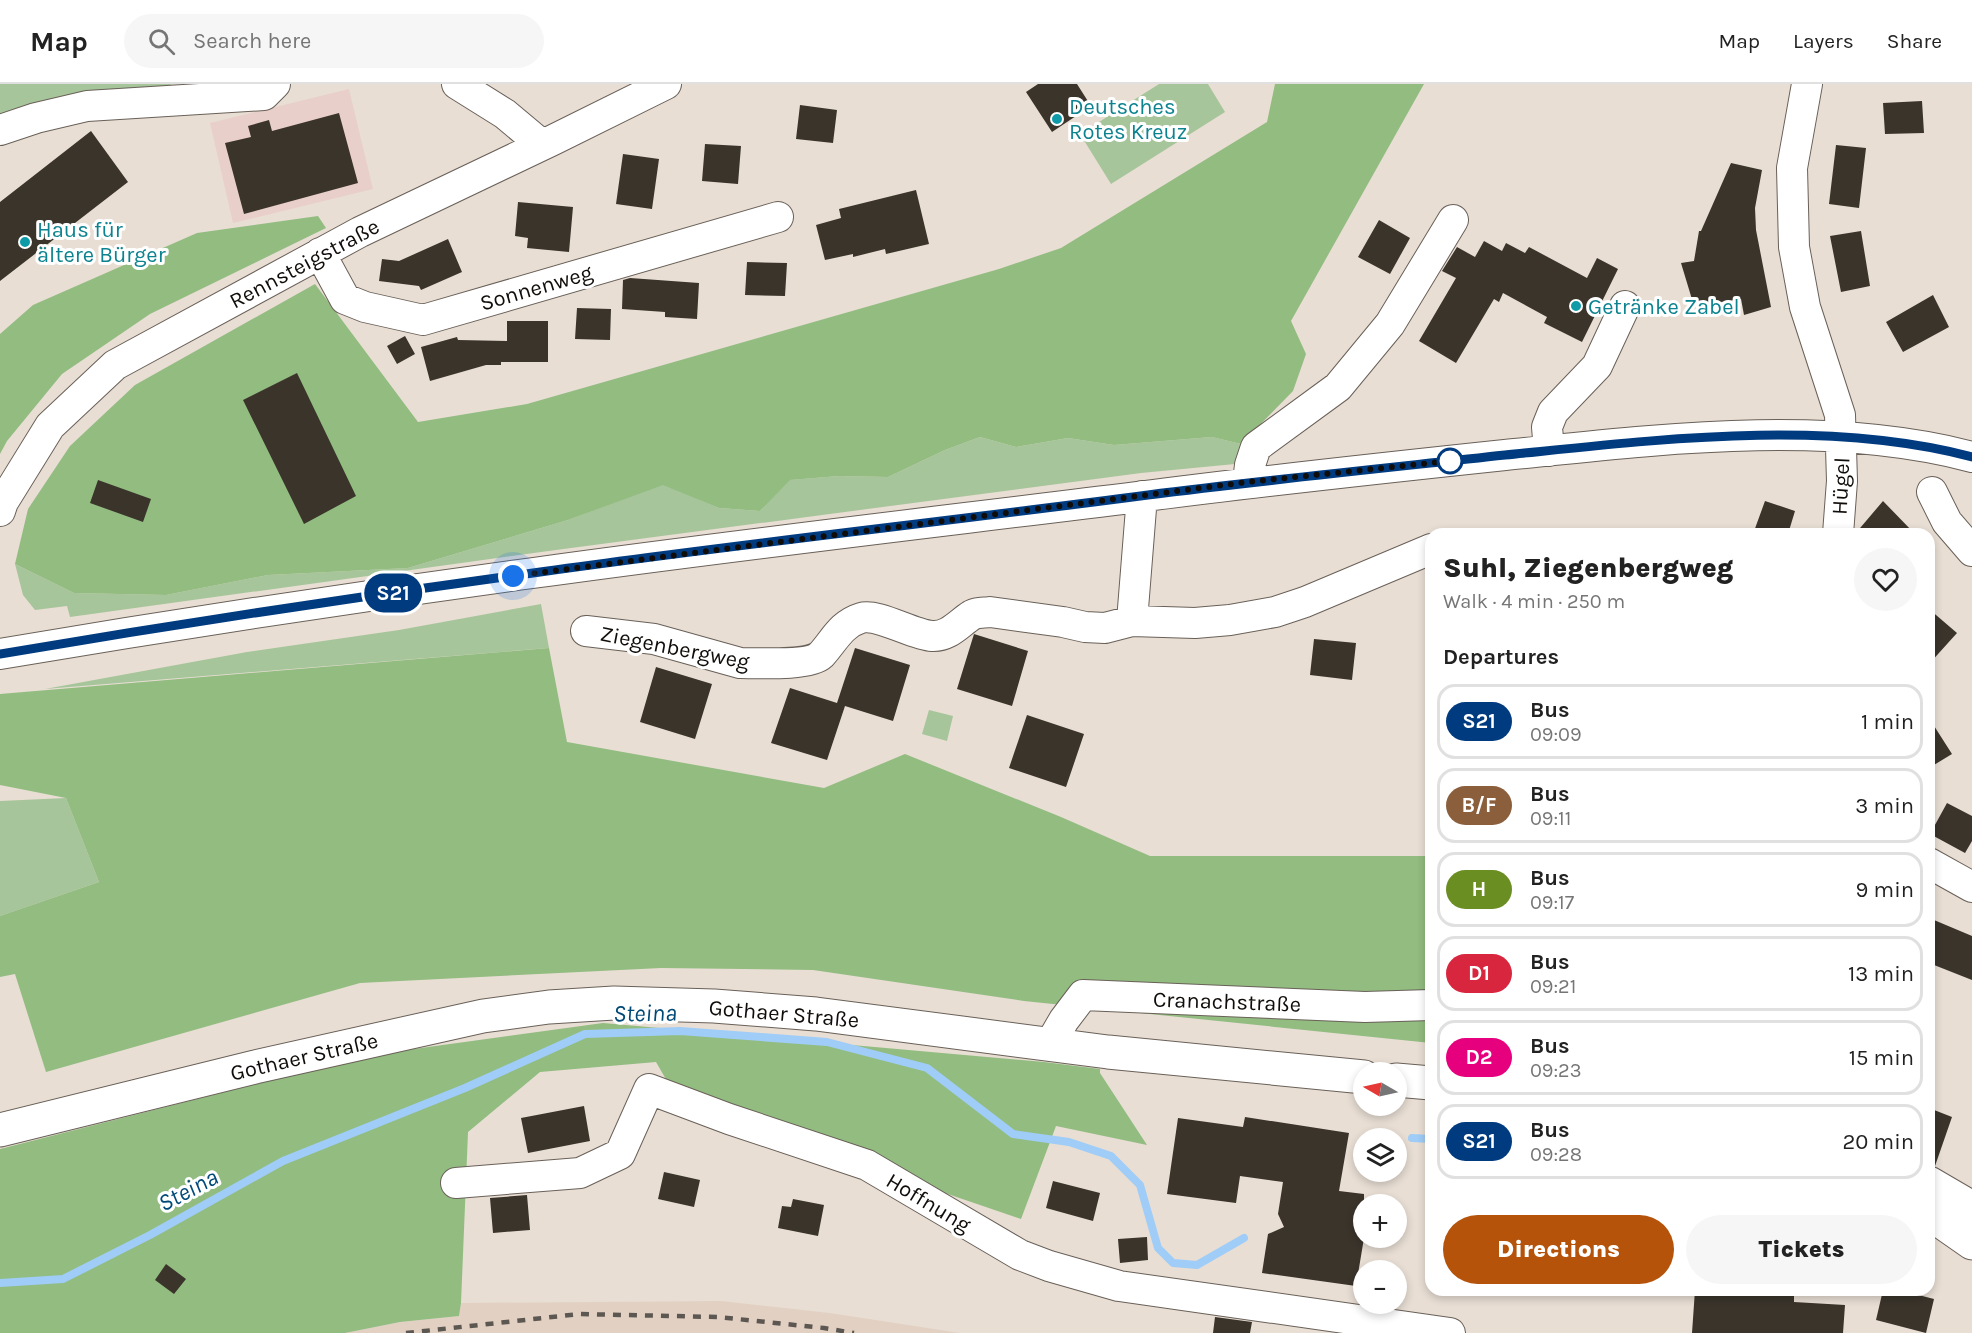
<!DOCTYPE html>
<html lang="en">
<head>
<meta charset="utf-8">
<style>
  :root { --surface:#fff; --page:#f6f6f6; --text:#222; --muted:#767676; --line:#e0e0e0; --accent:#b45309 }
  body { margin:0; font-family:Karla,sans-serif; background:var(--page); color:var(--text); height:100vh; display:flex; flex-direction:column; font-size:22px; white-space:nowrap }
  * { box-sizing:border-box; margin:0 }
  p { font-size:20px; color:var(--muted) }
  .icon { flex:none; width:33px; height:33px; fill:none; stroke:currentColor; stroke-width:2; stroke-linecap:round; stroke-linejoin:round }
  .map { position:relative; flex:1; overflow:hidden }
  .drawer { position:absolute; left:1425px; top:444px; width:510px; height:768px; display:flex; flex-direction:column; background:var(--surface); border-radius:18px; box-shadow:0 3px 9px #0003 }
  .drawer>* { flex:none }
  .badge { padding:0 12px; border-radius:20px; font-size:21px; line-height:39px }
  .needle { width:39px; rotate:279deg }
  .fabs { position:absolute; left:1353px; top:978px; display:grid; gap:12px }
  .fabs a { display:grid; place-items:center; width:54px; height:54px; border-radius:50%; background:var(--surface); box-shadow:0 3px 9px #0003; font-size:30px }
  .you { position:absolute; width:30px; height:30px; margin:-15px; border:4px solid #fff; border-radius:50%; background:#1a73e8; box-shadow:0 0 0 9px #1a73e833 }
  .map>.badge { position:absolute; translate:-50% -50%; box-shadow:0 0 0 3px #fff }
  h2 { padding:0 18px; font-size:22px; line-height:54px }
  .round { display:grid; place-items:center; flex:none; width:63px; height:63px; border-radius:32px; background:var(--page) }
  .summary { display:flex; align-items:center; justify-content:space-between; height:102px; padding:0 18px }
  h1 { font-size:28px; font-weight:800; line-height:45px }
  .primary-button { display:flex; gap:12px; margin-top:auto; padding:12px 18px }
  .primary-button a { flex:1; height:69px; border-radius:36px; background:var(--accent); color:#fff; font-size:24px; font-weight:800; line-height:69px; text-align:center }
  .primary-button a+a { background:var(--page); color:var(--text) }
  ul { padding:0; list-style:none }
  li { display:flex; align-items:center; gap:18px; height:75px; margin:0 12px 9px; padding:0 6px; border:3px solid var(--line); border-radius:18px }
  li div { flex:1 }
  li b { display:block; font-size:22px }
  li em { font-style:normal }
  li .badge { min-width:66px; font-weight:700; text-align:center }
  header { display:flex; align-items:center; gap:36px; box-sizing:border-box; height:84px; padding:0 30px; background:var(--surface); border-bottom:2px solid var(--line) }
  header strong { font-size:28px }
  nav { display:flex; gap:33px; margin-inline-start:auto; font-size:21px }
  .search { width:420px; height:54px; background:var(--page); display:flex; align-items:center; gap:15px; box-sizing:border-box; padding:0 21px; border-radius:33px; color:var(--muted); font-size:22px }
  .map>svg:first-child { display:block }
  .industrial { fill:#e9cfc9 }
  .built { fill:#e2d1c3 }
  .green { fill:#a7c59a }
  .forest { fill:#92bc80 }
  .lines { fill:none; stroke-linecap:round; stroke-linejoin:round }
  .stream { stroke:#9fcdf7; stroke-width:8 }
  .building { fill:#3a342b }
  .minor-casing { stroke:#696058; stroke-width:32 }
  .major-casing { stroke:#696058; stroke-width:35 }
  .minor { stroke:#fff; stroke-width:30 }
  .major { stroke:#fff; stroke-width:33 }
  .rail { stroke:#5d5751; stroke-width:4.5; stroke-dasharray:8 8; stroke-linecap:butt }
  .line-casing { stroke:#fff; stroke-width:14 }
  .line { stroke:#003b80; stroke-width:9 }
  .walk { stroke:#100c09; stroke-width:6; stroke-dasharray:0 10.8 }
  .culture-dot { fill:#0f9aa8; stroke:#fff; stroke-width:2 }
  .stop-dot { fill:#fff; stroke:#003b80; stroke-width:3 }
  .labels { text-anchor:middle; stroke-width:6; stroke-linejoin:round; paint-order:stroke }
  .culture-label { font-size:22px; fill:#0d838f; stroke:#fff; text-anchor:start }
  .street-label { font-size:22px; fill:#100c09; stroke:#fff }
  .water-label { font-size:24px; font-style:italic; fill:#004977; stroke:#fff }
</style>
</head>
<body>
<header>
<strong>Map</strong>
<div class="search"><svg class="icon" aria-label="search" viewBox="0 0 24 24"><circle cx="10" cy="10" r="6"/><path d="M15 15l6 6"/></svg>Search here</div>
<nav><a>Map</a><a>Layers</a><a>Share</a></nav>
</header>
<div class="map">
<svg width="1972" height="1249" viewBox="0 0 1972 1249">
  <rect width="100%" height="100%" fill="#e8ded4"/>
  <!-- industrial -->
  <path class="industrial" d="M349,5L373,105L233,139L210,39Z"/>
  <!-- built -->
  <path class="built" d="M721,1217L830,1229L960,1249H345L400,1238L459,1232L461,1219Z"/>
  <!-- green -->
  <path class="green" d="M0,0H172L156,7L0,37Z
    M1159,0H1208L1225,28L1111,100L1080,50Z
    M980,353L1016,363L1068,354L1114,361L1212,353L1241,360L1235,380L1141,389L556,466L70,533L67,522L35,526L23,511L15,480L74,509L166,511L268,491L408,484L568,436L663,400L719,424L760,427L789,396L839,392L888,393L945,366Z
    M541,520L549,564L45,605L247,568L399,546Z
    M929,626L953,632L947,657L922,650Z
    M66,714L99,798L0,832V717Z"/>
  <!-- forest -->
  <path class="forest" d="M1275,0H1424L1291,237L1306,270L1293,307L1241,360L1212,353L1114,361L1068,354L1016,363L980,353L945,366L888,393L839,392L790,396L760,427L719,424L663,401L568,436L408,484L268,491L166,511L74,509L15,480L28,425L70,362L135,301L315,200L418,338L527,320L999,185L1061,164L1267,38Z
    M318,132L326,144L150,230L62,290L7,357L0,370V250L33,221L197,149Z
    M549,564L567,658L824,704L905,670L1061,733L1150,772H1431V959L1024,917L813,886L661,884L360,899L46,988L15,890L0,893V832L99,798L66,714L0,701V610Z
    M603,939L1044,978L1100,985V989L1147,1061L1056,1042L1021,1135L679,1018L656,978L540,988L468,1048L461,1219L459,1232L400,1238L345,1249H0V1065L370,971Z"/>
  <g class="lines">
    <!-- stream -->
    <path class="stream" d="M1412,1054L1431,1055
      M0,1199L63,1195L150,1151L283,1077L465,1004L585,950L680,947L827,958L927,984L1013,1050L1069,1058L1111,1072L1140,1101L1158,1164L1173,1179L1197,1181L1244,1154"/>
  </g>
  <!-- building -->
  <path class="building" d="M1038,0H1077L1091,22L1052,48L1026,8Z
    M1922,17L1924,49L1885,50L1883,19Z
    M800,21L837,26L833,59L796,55Z
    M339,29L358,99L244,130L225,59L251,53L248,42L269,36L272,47Z
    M91,47L128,98L0,197V118Z
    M705,60L741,62L738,100L702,97Z
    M1836,61L1866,64L1859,124L1829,120Z
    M623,70L659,75L652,125L616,120Z
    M1731,79L1762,86L1755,124L1756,146L1771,223L1744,231L1741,215L1694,222L1681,179L1694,177L1699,147H1701Z
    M916,106L929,160L886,170L885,165L853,173V170L825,176L816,141L841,134L839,125Z
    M518,118L573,123L569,168L527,164L528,154L515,152Z
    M1379,136L1410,154L1390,190L1358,173Z
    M1861,147L1870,202L1841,208L1830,152Z
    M448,155L462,188L421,206L419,202L379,197L382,175L399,177Z
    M1484,157L1502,167L1506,159L1525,169L1529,163L1587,194L1597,174L1618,185L1582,258L1544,239L1547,233L1503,209L1499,218L1494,215L1456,279L1419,257L1456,194L1442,187L1457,163L1475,173Z
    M747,178L787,179L785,212L745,211Z
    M630,194L699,199L697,235L665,233V228L622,225L623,196Z
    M1933,211L1949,243L1903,268L1886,238Z
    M577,224L611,225L610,256L575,255Z
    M507,237H548V278H501V281H486L430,297L421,263L457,253L458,256L507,257Z
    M405,252L415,270L397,280L387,262Z
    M297,289L356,412L304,440L243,316Z
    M98,396L151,415L143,438L90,419Z
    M1765,417L1795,427L1788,450H1753Z
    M1883,417L1915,450H1855Z
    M1929,525L1957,549L1929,580Z
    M974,550L1028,567L1012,622L957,605Z
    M1314,555L1356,559L1352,596L1310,591Z
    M855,564L910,581L893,637L845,622L827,676L771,659L790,604L837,619Z
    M656,583L712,600L695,655L640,638Z
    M1027,631L1084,650L1066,703L1009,684Z
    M1929,634L1952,670L1929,684Z
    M1947,719L1972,732V757L1965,769L1930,750Z
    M1934,836L1972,852V896L1929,879V848Z
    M584,1022L590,1057L528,1069L521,1034Z
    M1929,1024L1952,1033L1935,1082L1929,1080Z
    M1245,1033L1349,1049L1339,1107L1364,1110V1154L1356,1202L1262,1189L1268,1150L1284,1143L1278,1130L1283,1098L1240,1092L1236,1119L1167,1110L1178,1034L1243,1043Z
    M664,1088L700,1096L694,1123L658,1115Z
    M1053,1097L1100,1109L1093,1137L1046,1124Z
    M527,1111L530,1146L493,1149L490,1114Z
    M793,1115L824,1121L818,1152L778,1144L782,1122L791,1123Z
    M1147,1153L1148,1176L1120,1179L1118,1155Z
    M166,1180L186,1195L174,1210L155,1196Z
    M1695,1206H1794V1218L1845,1221L1843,1249H1692Z
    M1883,1206H1899L1934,1215L1926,1249L1876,1236Z
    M1215,1233L1252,1238L1250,1249H1213Z"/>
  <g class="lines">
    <defs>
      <path id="minor" d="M457,0L505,30L542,61
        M1807,0L1792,84L1794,163L1805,223L1840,331L1842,397L1838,450
        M0,46L36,34L87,22L264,11L275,0
        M320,169L345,215L365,223L423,236L778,133
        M1549,367L1547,343L1553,328L1597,282L1625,222
        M1248,398L1250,381L1256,363L1338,303L1390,240L1453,136
        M1932,408L1947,438L1972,467
        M0,427L3,418L50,342L115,281L360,148L553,56L666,0
        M1132,537L1142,412
        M586,547L654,555L740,579C756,579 810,582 821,571C834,557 841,540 861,534C878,529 913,551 932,552C949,553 959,539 972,531C978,528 984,529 990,528L1063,538L1085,543L1105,544L1132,537L1195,539L1230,536L1275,528L1305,518L1431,465
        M0,570C177,540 355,513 533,489C734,461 936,438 1138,413C1260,397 1382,384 1505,371C1654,356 1825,334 1972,373
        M1929,779L1972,803
        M1050,960L1064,936L1083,911L1365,923L1431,921
        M456,1099L580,1089L620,1070L649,1005L729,1035L867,1081L1020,1171L1049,1182L1119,1202L1450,1249"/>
      <path id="major" d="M1396,996L1431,999
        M0,1046L255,983L483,932L549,923L614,919L714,922L816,930L1108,968L1364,993
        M1929,1099L1972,1124
        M1929,1129L1972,1159"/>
    </defs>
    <!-- minor casing -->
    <use href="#minor" class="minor-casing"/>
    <!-- major casing -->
    <use href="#major" class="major-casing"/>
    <!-- minor -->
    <use href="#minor" class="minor"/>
    <!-- major -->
    <use href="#major" class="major"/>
    <!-- rail -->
    <path class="rail" d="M406,1249L579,1230L718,1233L824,1244L854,1249"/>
  </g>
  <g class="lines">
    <defs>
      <path id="line" d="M0,570C177,540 355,513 533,489C738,460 943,438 1148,411C1267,396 1386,384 1505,371C1655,356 1825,334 1972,373"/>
    </defs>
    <!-- line casing -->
    <use href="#line" class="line-casing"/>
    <!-- line -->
    <use href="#line" class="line"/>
    <!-- walk -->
    <path class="walk" d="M513,492L1248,398L1450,377"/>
  </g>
  <!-- markers -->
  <g class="culture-dot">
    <circle cx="1057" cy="35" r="6"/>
    <circle cx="25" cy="158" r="6"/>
    <circle cx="1576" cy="222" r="6"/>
  </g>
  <circle class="stop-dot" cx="1450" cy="377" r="12"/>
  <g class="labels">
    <!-- culture labels -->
    <g class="culture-label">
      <text x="1069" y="30">Deutsches<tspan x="1069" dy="25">Rotes Kreuz</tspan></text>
      <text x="37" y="153">Haus für<tspan x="37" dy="25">ältere Bürger</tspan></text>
      <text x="1588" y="230">Getränke Zabel</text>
    </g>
    <!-- street labels -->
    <g class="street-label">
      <text transform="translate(304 179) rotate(-28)" y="8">Rennsteigstraße</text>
      <text transform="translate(536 203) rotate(-16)" y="8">Sonnenweg</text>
      <text transform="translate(1840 402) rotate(-87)" y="8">Hügel</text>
      <text transform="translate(675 563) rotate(11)" y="8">Ziegenbergweg</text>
      <text transform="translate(1227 917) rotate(2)" y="8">Cranachstraße</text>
      <text transform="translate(784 929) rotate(5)" y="8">Gothaer Straße</text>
      <text transform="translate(304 972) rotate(-13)" y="8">Gothaer Straße</text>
      <text transform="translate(929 1118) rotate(31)" y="8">Hoffnung</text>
    </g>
    <!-- water labels -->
    <g class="water-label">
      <text transform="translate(645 929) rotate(-1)" y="8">Steina</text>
      <text transform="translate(188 1106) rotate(-28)" y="8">Steina</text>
    </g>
  </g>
</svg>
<div class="fabs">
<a><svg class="needle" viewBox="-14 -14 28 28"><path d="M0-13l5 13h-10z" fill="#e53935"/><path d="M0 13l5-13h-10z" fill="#767676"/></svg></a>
<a><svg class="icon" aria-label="layers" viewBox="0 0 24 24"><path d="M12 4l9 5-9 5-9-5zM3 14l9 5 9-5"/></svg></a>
<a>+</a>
<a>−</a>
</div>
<div class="you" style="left:513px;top:492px"></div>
<b class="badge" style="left:393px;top:509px;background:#003b80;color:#fff">S21</b>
<section class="drawer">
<div class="summary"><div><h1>Suhl, Ziegenbergweg</h1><p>Walk · 4 min · 250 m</p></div><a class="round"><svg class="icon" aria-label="heart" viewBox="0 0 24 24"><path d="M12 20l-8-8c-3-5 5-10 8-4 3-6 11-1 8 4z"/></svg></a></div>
<h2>Departures</h2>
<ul>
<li><span class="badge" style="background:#003b80;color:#fff">S21</span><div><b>Bus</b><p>09:09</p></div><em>1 min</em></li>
<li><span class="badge" style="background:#8b5e3c;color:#fff">B/F</span><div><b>Bus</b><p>09:11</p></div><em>3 min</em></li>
<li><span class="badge" style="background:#6b8e23;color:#fff">H</span><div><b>Bus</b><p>09:17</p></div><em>9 min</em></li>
<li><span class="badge" style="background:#d7263d;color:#fff">D1</span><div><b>Bus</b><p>09:21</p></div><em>13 min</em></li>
<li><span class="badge" style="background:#e6007e;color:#fff">D2</span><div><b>Bus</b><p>09:23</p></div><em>15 min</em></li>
<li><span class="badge" style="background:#003b80;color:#fff">S21</span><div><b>Bus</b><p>09:28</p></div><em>20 min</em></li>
</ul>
<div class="primary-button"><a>Directions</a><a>Tickets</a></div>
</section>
</div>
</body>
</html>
